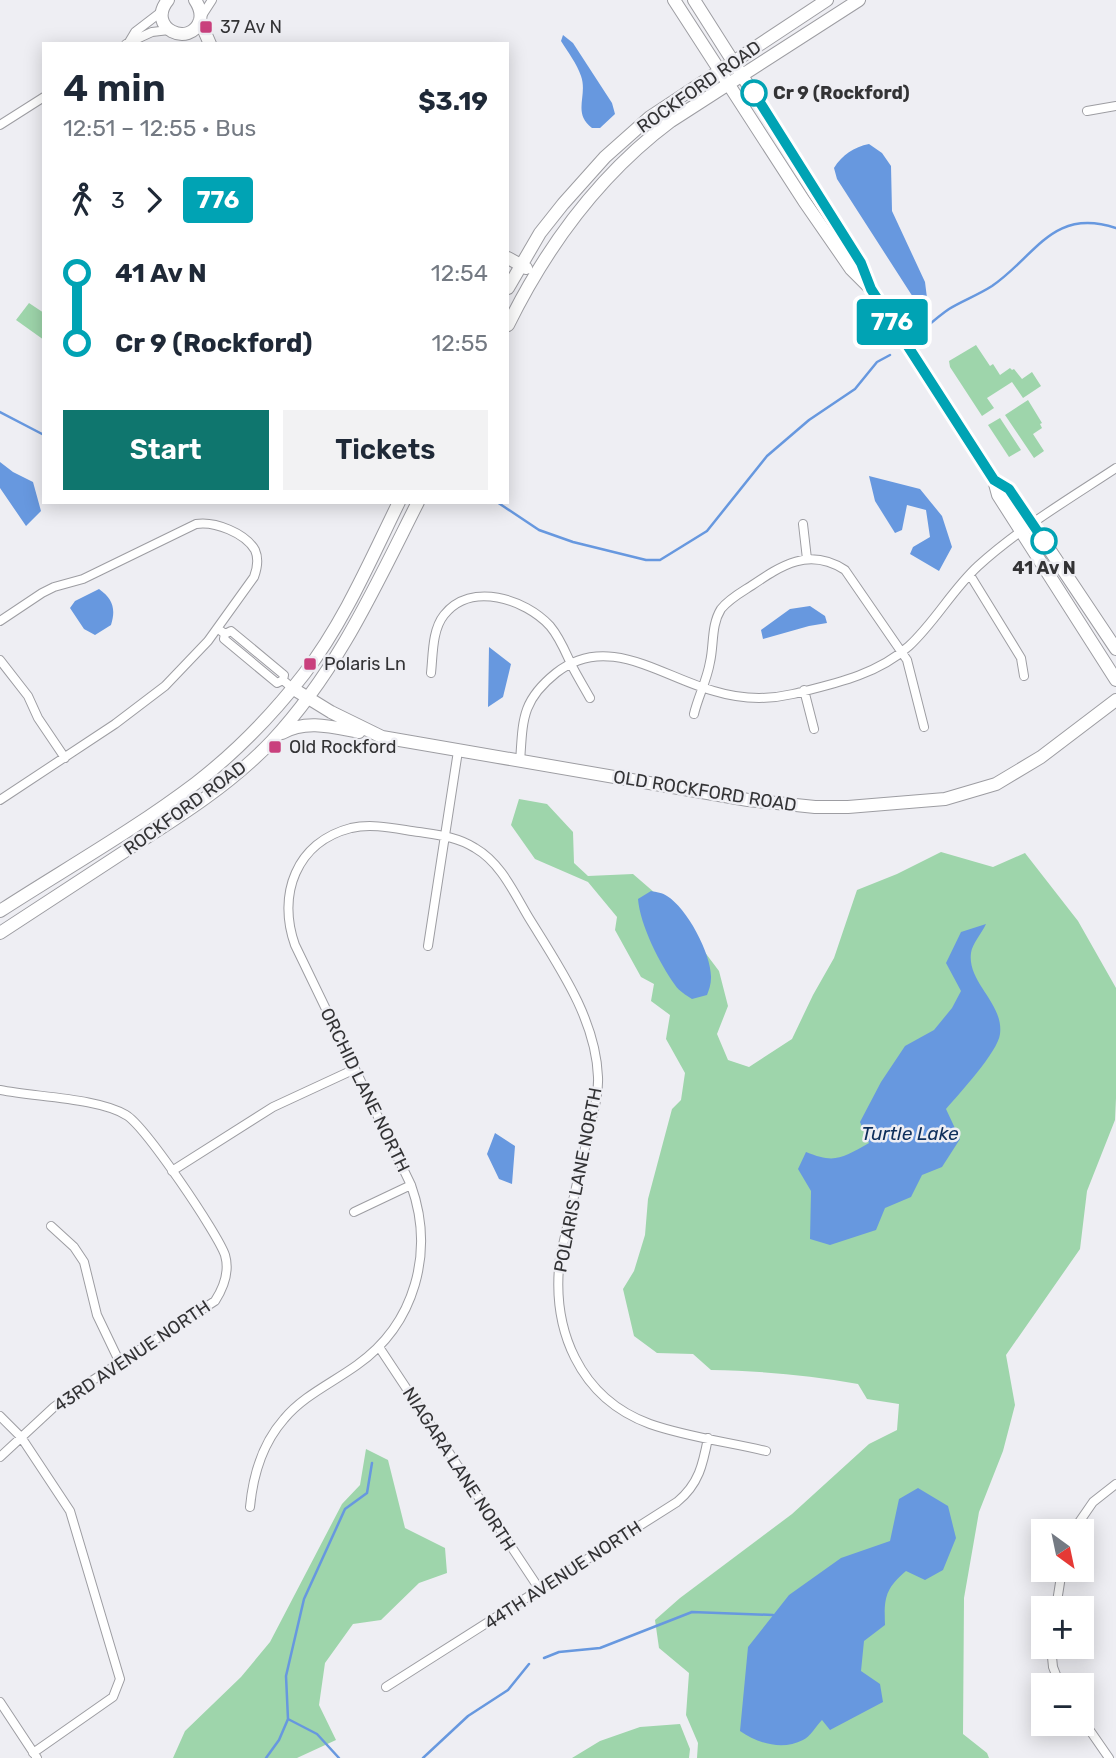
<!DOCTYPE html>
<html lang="en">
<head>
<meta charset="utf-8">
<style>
  :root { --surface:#fff; --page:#f2f2f3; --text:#1f2937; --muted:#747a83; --accent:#0f766e }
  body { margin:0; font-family:Rubik,sans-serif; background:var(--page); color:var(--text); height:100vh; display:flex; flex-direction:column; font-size:26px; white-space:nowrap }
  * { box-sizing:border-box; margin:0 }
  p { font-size:23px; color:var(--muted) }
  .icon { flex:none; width:38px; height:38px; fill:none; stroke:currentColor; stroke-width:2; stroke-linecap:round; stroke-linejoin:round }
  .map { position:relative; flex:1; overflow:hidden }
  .details { position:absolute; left:42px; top:42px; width:467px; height:462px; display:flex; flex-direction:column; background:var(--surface); border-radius:0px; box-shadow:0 4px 18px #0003 }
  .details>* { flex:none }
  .badge { padding:0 14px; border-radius:5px; font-size:24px; line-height:46px }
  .needle { width:46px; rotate:147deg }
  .tools { position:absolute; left:1031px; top:1519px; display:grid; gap:14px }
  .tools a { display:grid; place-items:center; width:63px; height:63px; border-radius:0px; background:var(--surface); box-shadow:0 4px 18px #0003; font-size:35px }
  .map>.badge { position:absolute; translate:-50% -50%; box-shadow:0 0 0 4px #fff }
  .legs { display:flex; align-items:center; gap:10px; height:77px; padding:0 21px; font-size:23px }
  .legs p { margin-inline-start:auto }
  .head { display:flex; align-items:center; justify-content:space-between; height:119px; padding:0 21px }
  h1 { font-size:38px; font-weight:600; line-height:52px }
  .action { display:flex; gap:14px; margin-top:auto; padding:14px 21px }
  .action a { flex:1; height:80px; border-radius:0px; background:var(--accent); color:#fff; font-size:28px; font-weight:600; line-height:80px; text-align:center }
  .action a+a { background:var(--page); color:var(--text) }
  ul { padding:0 21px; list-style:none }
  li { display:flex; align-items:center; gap:24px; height:70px; font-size:26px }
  li i { display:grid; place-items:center; width:10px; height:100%; margin:0 9px; background:currentColor }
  li i::after { content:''; width:18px; height:18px; margin:-9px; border:5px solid; border-radius:50%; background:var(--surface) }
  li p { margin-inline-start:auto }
  li:first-child i { background:linear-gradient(#0000 50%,currentColor 0) }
  li:last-child i { background:linear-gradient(currentColor 50%,#0000 0) }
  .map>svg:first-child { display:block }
  .green { fill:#9ed5ab }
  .water { fill:#6798df }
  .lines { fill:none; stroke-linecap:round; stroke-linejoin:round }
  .stream { stroke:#6798df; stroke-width:2.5 }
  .street-casing { stroke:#9d9da2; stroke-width:10 }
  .secondary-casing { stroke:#9d9da2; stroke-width:14 }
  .street { stroke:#fff; stroke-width:8 }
  .secondary { stroke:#fff; stroke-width:12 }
  .line-1-casing { stroke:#fff; stroke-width:16 }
  .line-1 { stroke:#00a3b4; stroke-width:10 }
  .poi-dot { fill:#c9407d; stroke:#eeeef3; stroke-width:2.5 }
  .stop-1-dot { fill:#fff; stroke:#00a3b4; stroke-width:3.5 }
  .labels { text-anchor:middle; stroke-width:5; stroke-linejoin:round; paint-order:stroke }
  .poi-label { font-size:18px; fill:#333335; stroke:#eeeef3; text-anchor:start }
  .street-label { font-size:18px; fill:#333335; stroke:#eeeef3 }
  .stop-label { font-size:18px; font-weight:bold; fill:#333335; stroke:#eeeef3; text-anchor:start }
  .water-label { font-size:19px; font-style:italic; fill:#0d2e5b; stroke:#eeeef3 }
</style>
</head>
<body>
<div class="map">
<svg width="1116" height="1758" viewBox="0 0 1116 1758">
  <rect width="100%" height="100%" fill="#eeeef3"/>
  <!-- green -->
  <path class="green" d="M29,303L44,313V340L16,320Z
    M976,345L990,366L993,364L1000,375L1010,368L1012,370L1014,369L1022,379L1032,372L1041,386L1023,398L1012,382L987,398L994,408L982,416L950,367L949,361Z
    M1028,400L1042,423L1040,424L1042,428L1033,434L1044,451L1034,458L1005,415Z
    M1000,418L1021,450L1009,457L988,425Z
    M519,799L547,804L573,832L574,863L588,876L633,874L670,906L719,971L728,1006L717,1034L728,1060L749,1067L792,1039L813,995L834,958L857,890L897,874L941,852L993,867L1025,853L1078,921L1116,988V1098L1115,1120L1087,1191L1080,1249L1006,1355L1015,1405L1003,1451L979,1512L964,1598L963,1734L987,1753L989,1758H697L698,1743L686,1715L689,1673L659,1648L655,1620L680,1598L792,1514L869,1444L897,1430L899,1404L867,1399L858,1384C809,1375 762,1371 711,1370L693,1354L657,1353L634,1336L623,1289L634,1271L645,1235L648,1199L672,1109L681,1100L685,1073L666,1039L670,1015L651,1001L654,984L641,977L615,930L617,917L588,882L535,859L511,825Z
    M366,1449L388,1460L405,1528L445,1548L447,1573L419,1583L381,1620L353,1624L325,1663L319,1705L336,1740L297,1758H173L185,1731L241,1677L270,1642L342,1504L360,1485Z
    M680,1724L690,1749L689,1758H572L600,1741L640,1727Z"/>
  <!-- water -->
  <path class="water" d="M563,35L573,43L612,103L615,114L600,128H592C572,113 588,96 581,76C577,64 568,52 561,41Z
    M869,144L882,153L891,166L892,211L925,282L927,298L922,302L916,301L911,294L837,179L834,168C842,155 854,147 869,144Z
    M0,462L13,472L33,482L41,511L26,526L0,488Z
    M869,476L920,489L942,516L952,547L939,571L910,554L913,547L930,537L926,510L907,505L902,530L895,533L875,501Z
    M99,589C113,599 116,609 111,625L95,635L84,629L70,608L75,601Z
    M810,606L825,616L827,623L809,626L763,639L761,630L790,609Z
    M489,647L511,664L503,697L488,707Z
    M651,891C656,892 663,893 667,896C687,908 712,955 711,978C711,984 709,990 707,995L692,999C686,995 679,991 675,985C660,964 640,925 638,899Z
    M986,924C982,933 972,944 971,953C967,983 1004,1003 1000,1034C998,1052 958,1095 946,1109L960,1139L942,1167L922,1175L911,1197L885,1208L876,1230L830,1245L810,1239L811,1191L798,1169L806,1152C835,1164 842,1158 869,1143L860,1122L881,1082L905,1046L934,1030L952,1008L961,991L946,963L961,932Z
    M495,1133L515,1146L512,1184L499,1179L487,1154Z
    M918,1488L948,1506L956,1538L943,1570L925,1580L906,1571C885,1589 884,1598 885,1625L864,1641L861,1671L880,1684L883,1702L830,1730L822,1720C816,1726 810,1737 803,1740C782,1751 757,1743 740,1731L748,1647L789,1595L841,1558L890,1541L899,1499Z"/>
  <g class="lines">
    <!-- stream -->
    <path class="stream" d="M923,330C931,323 940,315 949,309C962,301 978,295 992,286C1036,256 1052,207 1116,228
      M0,412L44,435
      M497,502L539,530L573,542L646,560H660L707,531L767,456L809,420L855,389L877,362L890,355
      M544,1658L559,1652L600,1648L692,1612L773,1615
      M266,1758L279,1740L288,1719
      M339,1758L317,1734L288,1719L286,1676L304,1599L345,1509L367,1493L372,1463
      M423,1758L468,1716L508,1690L529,1664"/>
    <defs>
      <path id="street" d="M201,17L212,0
        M129,42L135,32L161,12
        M126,44L152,32L169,30
        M1087,111L1116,106
        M0,125L44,97
        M803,524L807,559
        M970,575L1021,658L1024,676
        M0,621L42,593L54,587L83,579L196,524C215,521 245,533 255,550C259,559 257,569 254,577L208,641L165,686L115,724L0,800
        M221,631L225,634L224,639L277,683L283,680
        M225,634L231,631L284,675L283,680L292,688
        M0,660L28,696L38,718L65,758
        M431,673C433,655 432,630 444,615C471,581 525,599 550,626C560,638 565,651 571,664C577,676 584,687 590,698
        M804,690L814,729
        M694,714C698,697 707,680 710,662C714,645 711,625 721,609C729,599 740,593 751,586C782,565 809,547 845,570L907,660L924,727
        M520,762C523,720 521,701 556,673C607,632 662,677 714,691C740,699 767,700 793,694C833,684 877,675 909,646C935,622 952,590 978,566C1020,528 1069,499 1116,468
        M428,946L458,751
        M0,1090C34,1097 99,1098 126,1115C145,1126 218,1234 225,1255C230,1272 224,1287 215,1301L73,1393L54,1407L0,1457
        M172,1171L273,1107L355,1069
        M354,1212L411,1185
        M51,1226L74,1247L84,1262L97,1315L120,1363
        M379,1347L540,1590
        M0,1416L21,1437L70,1511L120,1679L113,1697L33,1753
        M250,1507C253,1475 262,1444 284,1419C303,1396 332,1383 357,1365C415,1324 435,1252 411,1185L295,945C277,895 296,842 351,828C373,823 397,829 419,832C439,835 458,837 475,848C501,863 514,893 529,918C558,965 596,1019 598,1077C599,1098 591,1119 587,1139C578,1179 569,1219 560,1258C551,1329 579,1398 650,1424C687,1437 728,1442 766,1451
        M1073,1531L1093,1502L1116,1484
        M1056,1608L1062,1570
        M1051,1647L1053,1667L1060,1685
        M386,1687L677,1502C699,1484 703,1464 708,1438
        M0,1702L37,1758
        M1082,1719L1109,1758"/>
      <path id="secondary" d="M168,0C145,28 191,49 200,20C202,12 199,6 195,0
        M674,0L804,201L851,269L871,289L994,480L998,495L1116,680
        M694,0L861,263L869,286
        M200,21L210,44
        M508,258L526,268
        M508,288L540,233L563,204L605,157L650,117L827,0
        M508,325C547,246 600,174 671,121L859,0
        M994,480L1009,489L1116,649
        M292,688L331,712L382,737L748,800L815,807H848L945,799L996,784L1041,757L1116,700
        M282,733C306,719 333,727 359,732
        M0,911C65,869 134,830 196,783C236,752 273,714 304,674C343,624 371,559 399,502
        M0,933C44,904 89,875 133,846C182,815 232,783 272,741C338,670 375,587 418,502"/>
    </defs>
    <!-- street casing -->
    <use href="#street" class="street-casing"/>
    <!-- secondary casing -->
    <use href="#secondary" class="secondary-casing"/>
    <!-- street -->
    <use href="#street" class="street"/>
    <!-- secondary -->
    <use href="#secondary" class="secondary"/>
  </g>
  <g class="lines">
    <defs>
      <path id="line-1" d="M754,93L861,263L871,289L994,480L1009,489L1044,541"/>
    </defs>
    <!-- line-1 casing -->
    <use href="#line-1" class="line-1-casing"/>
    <!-- line-1 -->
    <use href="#line-1" class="line-1"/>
  </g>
  <!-- markers -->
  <g class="poi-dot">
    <rect x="199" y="20" width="14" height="14" rx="3.5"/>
    <rect x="303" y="657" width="14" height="14" rx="3.5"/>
    <rect x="268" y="740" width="14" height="14" rx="3.5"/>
  </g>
  <g class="stop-1-dot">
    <circle cx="754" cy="93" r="12"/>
    <circle cx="1044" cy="541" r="12"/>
  </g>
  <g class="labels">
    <!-- poi labels -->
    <g class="poi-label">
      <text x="220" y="33">37 Av N</text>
      <text x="324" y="670">Polaris Ln</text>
      <text x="289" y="753">Old Rockford</text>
    </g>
    <!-- street labels -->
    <g class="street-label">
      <text transform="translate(699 87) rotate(-35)" y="6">ROCKFORD ROAD</text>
      <text transform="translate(705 791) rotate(9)" y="6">OLD ROCKFORD ROAD</text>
      <text transform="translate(185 808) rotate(-36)" y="6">ROCKFORD ROAD</text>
      <text transform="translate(365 1090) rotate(64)" y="6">ORCHID LANE NORTH</text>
      <text transform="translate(578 1180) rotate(-79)" y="6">POLARIS LANE NORTH</text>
      <text transform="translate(132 1356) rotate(-34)" y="6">43RD AVENUE NORTH</text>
      <text transform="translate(459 1469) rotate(57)" y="6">NIAGARA LANE NORTH</text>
      <text transform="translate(563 1575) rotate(-33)" y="6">44TH AVENUE NORTH</text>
    </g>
    <!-- stop labels -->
    <g class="stop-label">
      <text x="773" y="99">Cr 9 (Rockford)</text>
      <text x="1044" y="574" text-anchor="middle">41 Av N</text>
    </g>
    <!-- water labels -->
    <g class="water-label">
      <text x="910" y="1140">Turtle Lake</text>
    </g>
  </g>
</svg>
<div class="tools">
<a><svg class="needle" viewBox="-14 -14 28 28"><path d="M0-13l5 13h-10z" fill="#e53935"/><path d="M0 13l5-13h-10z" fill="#747a83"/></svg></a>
<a>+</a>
<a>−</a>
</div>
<b class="badge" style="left:892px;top:322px;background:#00a3b4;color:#fff">776</b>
<section class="details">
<div class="head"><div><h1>4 min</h1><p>12:51 – 12:55 · Bus</p></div><b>$3.19</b></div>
<div class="legs"><svg class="icon" aria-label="walk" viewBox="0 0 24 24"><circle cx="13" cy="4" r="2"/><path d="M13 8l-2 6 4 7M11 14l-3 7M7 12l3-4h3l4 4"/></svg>3<svg class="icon" aria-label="forward" viewBox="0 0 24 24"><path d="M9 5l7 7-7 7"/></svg><b class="badge" style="background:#00a3b4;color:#fff">776</b></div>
<ul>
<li><i style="color:#00a3b4"></i><b>41 Av N</b><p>12:54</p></li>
<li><i style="color:#00a3b4"></i><b>Cr 9 (Rockford)</b><p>12:55</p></li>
</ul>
<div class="action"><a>Start</a><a>Tickets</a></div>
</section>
</div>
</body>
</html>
